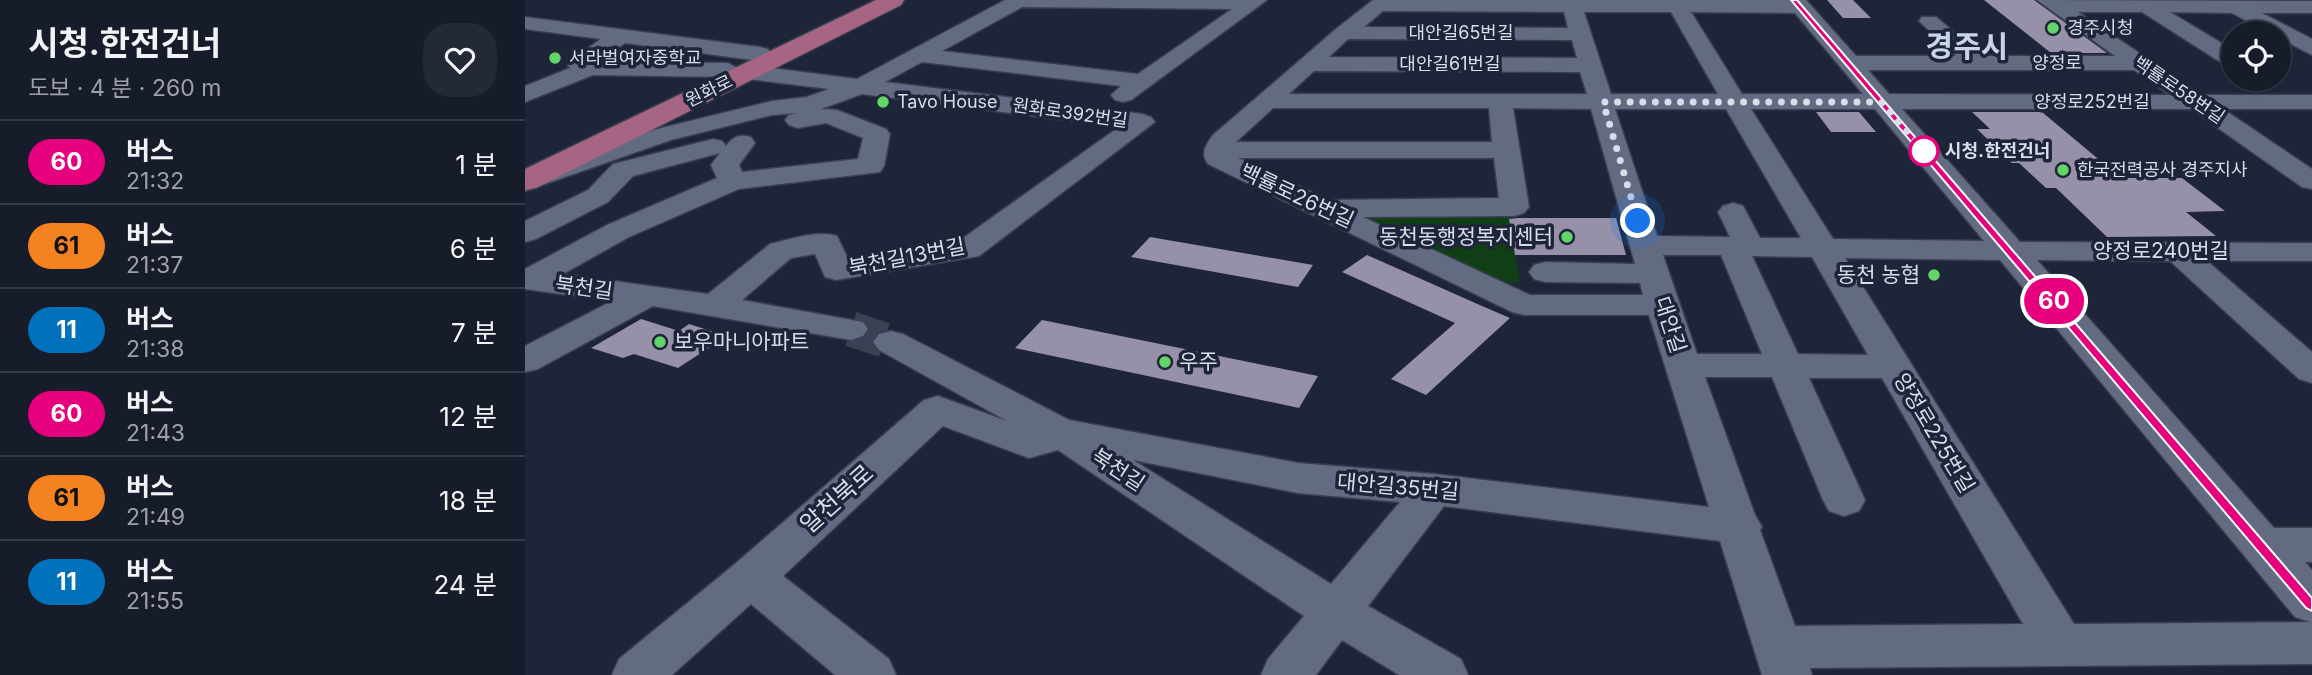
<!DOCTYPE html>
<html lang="ko">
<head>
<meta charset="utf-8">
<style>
  :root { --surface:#161c2a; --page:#232936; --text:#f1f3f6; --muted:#9ea1a8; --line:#353a47 }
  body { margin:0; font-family:Inter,"Noto Sans KR",sans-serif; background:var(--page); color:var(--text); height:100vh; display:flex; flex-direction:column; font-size:26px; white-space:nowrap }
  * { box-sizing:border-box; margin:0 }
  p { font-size:23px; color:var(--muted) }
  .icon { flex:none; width:38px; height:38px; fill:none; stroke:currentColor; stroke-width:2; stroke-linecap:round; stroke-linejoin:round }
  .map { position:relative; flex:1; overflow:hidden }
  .panel { display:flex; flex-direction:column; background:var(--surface); width:525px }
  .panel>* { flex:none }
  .badge { padding:0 14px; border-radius:23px; font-size:24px; line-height:46px }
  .buttons { position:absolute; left:1696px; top:21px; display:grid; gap:14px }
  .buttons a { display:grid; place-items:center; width:70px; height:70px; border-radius:50%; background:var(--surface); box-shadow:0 2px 5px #0004,0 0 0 2px var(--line); font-size:35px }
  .you { position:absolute; width:35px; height:35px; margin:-18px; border:5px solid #fff; border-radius:50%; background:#1a73e8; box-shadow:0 0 0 10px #1a73e833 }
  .map>.badge { position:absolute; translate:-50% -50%; box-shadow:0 0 0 4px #fff }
  .round { display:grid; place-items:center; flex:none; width:74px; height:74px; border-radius:28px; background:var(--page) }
  .headline { display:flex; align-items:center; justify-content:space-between; height:119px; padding:0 28px }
  h1 { font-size:33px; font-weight:700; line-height:52px }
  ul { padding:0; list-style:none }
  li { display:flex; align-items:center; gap:21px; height:84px; padding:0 28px; border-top:2px solid var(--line) }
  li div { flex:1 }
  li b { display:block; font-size:26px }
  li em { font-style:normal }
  li .badge { min-width:77px; font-weight:700; text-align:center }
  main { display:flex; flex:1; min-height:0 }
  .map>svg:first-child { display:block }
  .green { fill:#113f15 }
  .building { fill:#9690a9 }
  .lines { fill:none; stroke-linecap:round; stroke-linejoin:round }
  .minor-tunnel { stroke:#3a4153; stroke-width:35; stroke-dasharray:35 18; stroke-linecap:butt }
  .minor-casing { stroke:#3a3f50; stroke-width:3 }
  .major-casing { stroke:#3a3f50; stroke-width:3 }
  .minor { fill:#636b82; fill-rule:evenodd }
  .major { fill:#a66583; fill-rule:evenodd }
  .line { fill:#e6007e; stroke:#fff; stroke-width:2 }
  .walk { stroke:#d8ddea; stroke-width:7; stroke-dasharray:0 12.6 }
  .poi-dot { fill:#63d468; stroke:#1e2538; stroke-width:2.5 }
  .stop-dot { fill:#fff; stroke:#e6007e; stroke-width:3.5 }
  .labels { text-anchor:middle; stroke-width:7; stroke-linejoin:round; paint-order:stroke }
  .far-poi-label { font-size:18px; fill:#d8ddea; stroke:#1e2538; text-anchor:start }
  .far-street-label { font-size:18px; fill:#d8ddea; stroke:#1e2538 }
  .far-stop-label { font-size:18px; font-weight:bold; fill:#d8ddea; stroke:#1e2538; text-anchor:start }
  .street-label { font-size:21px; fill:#d8ddea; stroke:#1e2538 }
  .poi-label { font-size:21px; fill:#d8ddea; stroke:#1e2538; text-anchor:end }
  .near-street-label { font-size:24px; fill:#d8ddea; stroke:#1e2538 }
  .far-town-label { font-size:30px; font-weight:bold; fill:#c9d3ed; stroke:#1e2538 }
</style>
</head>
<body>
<main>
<section class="panel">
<div class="headline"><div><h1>시청.한전건너</h1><p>도보 · 4 분 · 260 m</p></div><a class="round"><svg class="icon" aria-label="heart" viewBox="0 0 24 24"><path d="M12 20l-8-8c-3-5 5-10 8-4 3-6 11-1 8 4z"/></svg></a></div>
<ul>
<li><span class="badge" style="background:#e6007e;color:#fff">60</span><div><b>버스</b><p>21:32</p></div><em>1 분</em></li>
<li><span class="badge" style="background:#f58220;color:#111">61</span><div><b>버스</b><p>21:37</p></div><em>6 분</em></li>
<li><span class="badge" style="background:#0072bc;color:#fff">11</span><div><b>버스</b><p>21:38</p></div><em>7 분</em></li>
<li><span class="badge" style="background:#e6007e;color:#fff">60</span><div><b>버스</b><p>21:43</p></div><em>12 분</em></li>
<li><span class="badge" style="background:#f58220;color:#111">61</span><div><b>버스</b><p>21:49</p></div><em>18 분</em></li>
<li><span class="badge" style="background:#0072bc;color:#fff">11</span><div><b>버스</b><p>21:55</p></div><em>24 분</em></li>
</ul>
</section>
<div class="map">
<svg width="1787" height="675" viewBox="0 0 1787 675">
  <rect width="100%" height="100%" fill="#1e2538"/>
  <!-- green -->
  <path class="green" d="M818,208L984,214L995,282L983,283Z"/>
  <!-- building -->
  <path class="building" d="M1302,0H1328L1346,18H1318Z
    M1459,0H1509L1582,53H1526Z
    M1291,112H1334L1351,132H1306Z
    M1447,112H1517L1596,178H1657L1700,211L1661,212L1691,236L1582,237L1531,188H1521L1494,163H1487L1452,129H1465Z
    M993,218H1091L1101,255H990L984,219Z
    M625,237L788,265L773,287L606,257Z
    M842,255L957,306L985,318L901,395L866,379L930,323L817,272Z
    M116,319L154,331L164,324L202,336L153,368L109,354L98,358L66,348Z
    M517,320L793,376L774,408L490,348Z"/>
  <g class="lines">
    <!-- minor-tunnel -->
    <path class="minor-tunnel" d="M326,329L366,342"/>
    <defs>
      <path id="minor" d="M480,0H742L606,100L598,102L590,100L586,95L596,86L397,62L360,82L617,114L626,117L630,122L454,256L311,280L300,277L290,254L266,258L217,300L338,322L343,329L338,336L326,340L128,306L13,369L0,372V346L87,301L0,289V269L82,225L192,178L186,165L195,153L108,176L83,202L11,239L0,242V221L63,190L88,164L188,139L197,141L201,146C209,136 214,134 226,137L230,143L214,165L217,172L333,159L338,138L301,123L273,128L264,125L260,120L264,115L272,113L247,115L146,140L0,191V174L128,130L247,101L282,97L304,89L223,79L212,73L203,77L68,75L0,102V86L45,68L43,65L46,60L76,39L0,29V17L235,47L243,49L246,54L243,59L235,61L100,43L80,57L87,62L203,63L214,69L223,65L332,79ZM497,7L707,9L613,74L417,51ZM337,94L594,127L434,241L323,259L312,236C291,230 266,239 245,244L183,294L38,274L104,237L214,189L355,172L359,166L365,134L361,129L312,110L296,109Z
        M848,0H1281L1331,56H1431L1394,21L1397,17H1411L1458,56H1590L1512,0L1787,1V13H1737L1787,39V55L1754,38V33H1744L1707,13L1645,12L1708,50V67L1700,65L1617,12H1553L1677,95H1787V109H1698L1787,169V189L1777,187L1666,109H1377L1495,242L1787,243V261H1682L1787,352V383L1774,379L1645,261L1512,260L1749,528H1787V562H1780L1787,570V664L1285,668L1287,675H1237L1195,541L919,506L843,606L936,659L943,675H874L817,640L791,675H736L743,659L779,616L533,450L504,458L418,426L258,576L364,659L371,675H310L226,604L147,675H87L94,659L210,564L399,400L413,396L482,421L354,350L348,342L354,334L366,331L378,334L544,420L773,463L909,474L1184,507L1124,315H999L987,312L683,164C675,153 681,145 688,135L811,29ZM858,11L1039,12L1043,28L839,27ZM1059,12H1146L1193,94H1086ZM1166,12L1270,13L1338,94H1217ZM823,39L1047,40L1052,58L804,57ZM1343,70H1609L1645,95L1364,94ZM789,71L1055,72L1062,94H764ZM748,108H964L967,142H711ZM988,108L1066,109L1110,264L1020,262L1009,265L1004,272L1009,279L1020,282L1115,283L1118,295H1005L838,217L989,216L999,213L1004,207ZM1090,109H1201L1276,238H1235L1218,206L1208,203L1198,206L1193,212L1205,237L1132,236ZM1226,109H1350L1459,241L1308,239ZM713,158H969L974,198L804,200ZM1138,255H1196L1237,354H1172ZM1227,256L1287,257L1343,355L1273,354ZM1320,258L1475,260L1770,617L1785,622L1549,624ZM1180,377H1247L1298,500L1304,511L1319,516L1334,511L1340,500L1284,378H1357L1498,624L1270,626L1235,530L1237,527L1230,515ZM608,460L773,493L875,502L806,584Z"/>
      <path id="major" d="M351,0H379L376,5L11,188L0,190V169Z"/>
    </defs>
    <!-- minor casing -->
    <use href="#minor" class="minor-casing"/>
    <!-- major casing -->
    <use href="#major" class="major-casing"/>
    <!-- minor -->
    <use href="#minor" class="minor"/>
    <!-- major -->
    <use href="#major" class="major"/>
  </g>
  <!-- line -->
  <path class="line" d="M1266,0H1272L1787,598V611L1781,608Z"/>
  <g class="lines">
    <!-- walk -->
    <path class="walk" d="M1113,221L1078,102H1356L1405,158L1399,151"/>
  </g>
  <!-- markers -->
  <g class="poi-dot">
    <circle cx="1528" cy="28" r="7"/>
    <circle cx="30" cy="58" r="7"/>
    <circle cx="358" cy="102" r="7"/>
    <circle cx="1538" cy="170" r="7"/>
    <circle cx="1042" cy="237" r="7"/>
    <circle cx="1409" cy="275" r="7"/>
    <circle cx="135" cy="342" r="7"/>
    <circle cx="640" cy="362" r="7"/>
  </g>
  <circle class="stop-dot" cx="1399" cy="151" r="14"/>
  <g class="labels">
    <!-- far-poi labels -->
    <g class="far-poi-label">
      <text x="1542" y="34">경주시청</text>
      <text x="44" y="64">서라벌여자중학교</text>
      <text x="372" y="108">Tavo House</text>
      <text x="1552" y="176">한국전력공사 경주지사</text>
    </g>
    <!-- far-street labels -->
    <g class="far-street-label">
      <text x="936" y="39">대안길65번길</text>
      <text x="1532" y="69">양정로</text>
      <text x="925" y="70">대안길61번길</text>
      <text transform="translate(1654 90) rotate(34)" y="6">백률로58번길</text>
      <text transform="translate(184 91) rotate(-26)" y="6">원화로</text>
      <text x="1567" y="108">양정로252번길</text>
      <text transform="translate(545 113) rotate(8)" y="6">원화로392번길</text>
    </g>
    <!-- far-stop labels -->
    <g class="far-stop-label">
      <text x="1420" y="157">시청.한전건너</text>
    </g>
    <!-- street labels -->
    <g class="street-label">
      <text transform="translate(772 196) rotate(25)" y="7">백률로26번길</text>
      <text x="1636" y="258">양정로240번길</text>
      <text transform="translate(382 257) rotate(-11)" y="7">북천길13번길</text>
      <text transform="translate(59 288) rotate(8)" y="7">북천길</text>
      <text transform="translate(1145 325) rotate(72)" y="7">대안길</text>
      <text transform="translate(1409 433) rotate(59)" y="7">양정로225번길</text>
      <text transform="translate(593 470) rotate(33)" y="7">북천길</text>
      <text transform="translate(873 487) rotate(5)" y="7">대안길35번길</text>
    </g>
    <!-- poi labels -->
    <g class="poi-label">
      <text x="1028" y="244">동천동행정복지센터</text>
      <text x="1395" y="282">동천 농협</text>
      <text x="149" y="349" text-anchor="start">보우마니아파트</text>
      <text x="654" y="369" text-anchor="start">우주</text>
    </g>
    <!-- near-street labels -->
    <g class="near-street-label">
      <text transform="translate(312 499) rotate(-42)" y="8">알천북로</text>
    </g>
    <!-- far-town labels -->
    <g class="far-town-label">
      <text x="1442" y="57">경주시</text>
    </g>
  </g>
</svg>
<div class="buttons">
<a><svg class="icon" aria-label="locate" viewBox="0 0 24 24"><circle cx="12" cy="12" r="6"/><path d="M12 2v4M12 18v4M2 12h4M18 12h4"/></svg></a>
</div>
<div class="you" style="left:1113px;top:221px"></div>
<b class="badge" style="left:1529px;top:301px;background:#e6007e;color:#fff">60</b>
</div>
</main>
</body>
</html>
